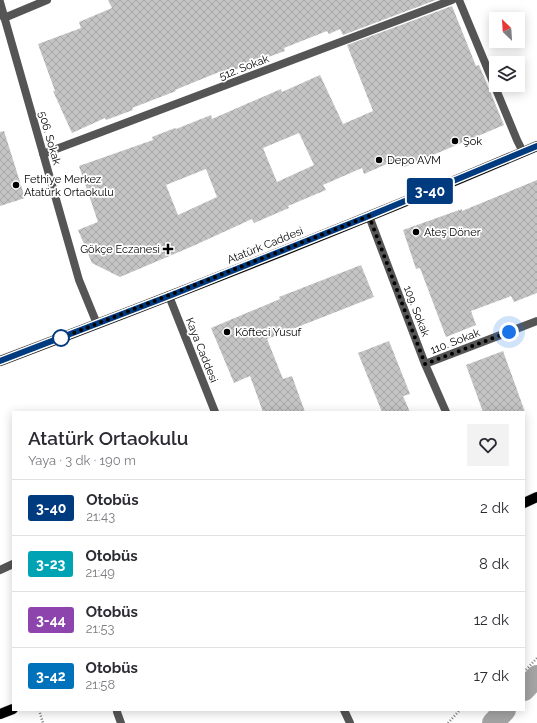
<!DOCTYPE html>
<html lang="tr">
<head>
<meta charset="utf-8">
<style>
  :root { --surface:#fff; --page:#f2f2f3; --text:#2b2b33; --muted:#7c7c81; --line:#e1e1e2 }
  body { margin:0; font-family:Raleway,sans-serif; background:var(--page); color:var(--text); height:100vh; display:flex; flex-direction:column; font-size:15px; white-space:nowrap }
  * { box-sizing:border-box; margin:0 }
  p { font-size:13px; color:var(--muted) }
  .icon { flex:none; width:22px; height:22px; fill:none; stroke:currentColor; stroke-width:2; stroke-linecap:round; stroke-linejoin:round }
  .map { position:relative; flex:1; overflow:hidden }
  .sheet { position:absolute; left:12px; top:411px; width:513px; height:300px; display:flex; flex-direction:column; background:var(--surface); border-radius:0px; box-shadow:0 2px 10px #0003 }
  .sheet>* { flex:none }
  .badge { padding:0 8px; border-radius:3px; font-size:14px; line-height:26px }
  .needle { width:26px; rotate:335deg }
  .buttons { position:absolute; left:489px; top:12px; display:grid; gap:8px }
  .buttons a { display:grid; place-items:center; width:36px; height:36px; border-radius:0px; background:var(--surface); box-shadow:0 2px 10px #0003; font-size:20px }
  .you { position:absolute; width:20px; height:20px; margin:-10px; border:3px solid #fff; border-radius:50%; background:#1a73e8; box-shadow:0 0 0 6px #1a73e833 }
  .map>.badge { position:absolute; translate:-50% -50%; box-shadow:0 0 0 2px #fff }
  .round { display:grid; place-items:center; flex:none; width:42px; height:42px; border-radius:0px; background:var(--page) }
  .head { display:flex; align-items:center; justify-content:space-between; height:68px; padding:0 16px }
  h1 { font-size:19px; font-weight:600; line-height:30px }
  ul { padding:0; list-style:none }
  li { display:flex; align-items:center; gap:12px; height:56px; padding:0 16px; border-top:1px solid var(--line) }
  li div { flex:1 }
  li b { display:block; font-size:15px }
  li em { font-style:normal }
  li .badge { min-width:44px; font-weight:700; text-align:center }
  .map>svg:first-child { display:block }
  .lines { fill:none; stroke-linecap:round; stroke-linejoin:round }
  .canal { stroke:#a3a3a3; stroke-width:22 }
  .building { fill:url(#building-cross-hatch); fill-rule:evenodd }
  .primary-casing { stroke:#dbdbdb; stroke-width:11 }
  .path { stroke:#777; stroke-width:2.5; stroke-dasharray:1 2; stroke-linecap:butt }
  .minor { stroke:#555; stroke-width:8 }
  .tertiary { stroke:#555; stroke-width:8 }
  .primary { stroke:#000; stroke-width:10 }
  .line-casing { stroke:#fff; stroke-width:9 }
  .line { stroke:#003b80; stroke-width:6 }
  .walk { stroke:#000; stroke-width:4; stroke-dasharray:0 7.2 }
  .poi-dot { fill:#000; stroke:#fff; stroke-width:1.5 }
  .stop-dot { fill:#fff; stroke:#003b80; stroke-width:2 }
  .labels { text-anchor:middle; stroke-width:3.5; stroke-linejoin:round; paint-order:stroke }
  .street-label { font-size:11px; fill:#000; stroke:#fff }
  .poi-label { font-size:11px; fill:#000; stroke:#fff; text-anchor:start }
</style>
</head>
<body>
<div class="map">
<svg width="537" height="723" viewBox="0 0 537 723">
  <defs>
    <pattern id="building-cross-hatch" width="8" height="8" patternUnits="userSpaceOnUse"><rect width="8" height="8" fill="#c4c4c4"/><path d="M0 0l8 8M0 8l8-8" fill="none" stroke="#a7a7a7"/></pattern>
  </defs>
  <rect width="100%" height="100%" fill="#fff"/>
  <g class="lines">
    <!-- canal -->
    <path class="canal" d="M524,690L537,676
      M493,723L505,710"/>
  </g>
  <!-- building -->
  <path class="building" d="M108,0H436L343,35L340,29L329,34L327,31L284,48L285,51L248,64L221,76L219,72L175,90L176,91L132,108L133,110L106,120L105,118L72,133L53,91H55L38,44L81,28L79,22L112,8Z
    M452,6L476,66L479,65L504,125L402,168L398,159L364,174L362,168L323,185L326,190L288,206L289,208L254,223L252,219L193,246L120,277L92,263L78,230L98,222L79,166L153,140L152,137L175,128L176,129L211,115L212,119L281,89L282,92L320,75L343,124L373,111L347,45ZM299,133L314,165L277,182L263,148ZM206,169L217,197L178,215L166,185Z
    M4,131L25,198L0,206V132Z
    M537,180V293L514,302L511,296L471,311L476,325L446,337L420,268L416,269L403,230L462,209V211Z
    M361,265L374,297L267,339L283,379L292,376L305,412H263L250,376L234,383L211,328L280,299L279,297Z
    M389,341L410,394L403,396L410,412H382L358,353Z
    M503,351L525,412H483L466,365Z"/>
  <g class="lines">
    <defs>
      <path id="primary" d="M0,361C180,293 360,222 537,146
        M524,503L537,497
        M0,714L13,709"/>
    </defs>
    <!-- primary casing -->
    <use href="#primary" class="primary-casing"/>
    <!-- path -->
    <path class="path" d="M524,672L537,658
      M39,710L43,723
      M448,723L460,710"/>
    <!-- minor -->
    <path class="minor" d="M459,0L517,140L523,152
      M0,2L79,280L97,324
      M4,18L47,0
      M43,154L452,0
      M369,216L425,364L446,412
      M425,364L537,321
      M0,570L13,564
      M117,712L121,723"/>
    <!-- tertiary -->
    <path class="tertiary" d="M169,296L215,412
      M344,710L350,723"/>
    <!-- primary -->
    <use href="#primary" class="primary"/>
  </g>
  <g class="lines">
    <defs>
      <path id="line" d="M0,361L169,296L369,216L537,146"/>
    </defs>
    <!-- line casing -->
    <use href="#line" class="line-casing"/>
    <!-- line -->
    <use href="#line" class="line"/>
    <!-- walk -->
    <path class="walk" d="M61,338L369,216L425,364L509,332"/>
  </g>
  <!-- markers -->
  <g class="poi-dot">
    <circle cx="455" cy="141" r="4"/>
    <circle cx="379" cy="160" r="4"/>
    <circle cx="16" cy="185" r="4"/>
    <circle cx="416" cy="232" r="4"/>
    <path d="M166 243h4v4h4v4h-4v4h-4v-4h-4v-4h4z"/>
    <circle cx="227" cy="332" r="4"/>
  </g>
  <circle class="stop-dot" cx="61" cy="338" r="8"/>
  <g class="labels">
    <!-- street labels -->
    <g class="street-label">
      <text transform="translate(244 67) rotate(-21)" y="4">512. Sokak</text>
      <text transform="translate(50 138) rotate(74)" y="4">506. Sokak</text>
      <text transform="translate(265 245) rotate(-22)" y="4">Atatürk Caddesi</text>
      <text transform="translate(417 311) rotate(69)" y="4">109. Sokak</text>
      <text transform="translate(455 341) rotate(-21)" y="4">110. Sokak</text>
      <text transform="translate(202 350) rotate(68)" y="4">Kaya Caddesi</text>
    </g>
    <!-- poi labels -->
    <g class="poi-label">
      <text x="463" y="145">Şok</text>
      <text x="387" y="164">Depo AVM</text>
      <text x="24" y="183">Fethiye Merkez<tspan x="24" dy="13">Atatürk Ortaokulu</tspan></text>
      <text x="424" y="236">Ateş Döner</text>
      <text x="160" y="253" text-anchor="end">Gökçe Eczanesi</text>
      <text x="235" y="336">Köfteci Yusuf</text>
    </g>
  </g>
</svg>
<div class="buttons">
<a><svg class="needle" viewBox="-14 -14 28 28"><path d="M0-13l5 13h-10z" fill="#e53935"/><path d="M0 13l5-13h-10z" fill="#7c7c81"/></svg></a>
<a><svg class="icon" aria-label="layers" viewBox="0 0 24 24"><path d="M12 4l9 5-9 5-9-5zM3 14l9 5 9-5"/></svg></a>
</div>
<div class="you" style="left:509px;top:332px"></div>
<b class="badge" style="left:430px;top:191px;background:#003b80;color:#fff">3-40</b>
<section class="sheet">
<div class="head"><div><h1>Atatürk Ortaokulu</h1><p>Yaya · 3 dk · 190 m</p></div><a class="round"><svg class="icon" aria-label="heart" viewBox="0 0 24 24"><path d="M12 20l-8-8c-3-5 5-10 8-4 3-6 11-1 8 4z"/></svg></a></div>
<ul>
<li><span class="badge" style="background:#003b80;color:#fff">3-40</span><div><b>Otobüs</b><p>21:43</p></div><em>2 dk</em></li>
<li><span class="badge" style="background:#00a3b4;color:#fff">3-23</span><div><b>Otobüs</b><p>21:49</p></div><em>8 dk</em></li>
<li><span class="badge" style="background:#8e44ad;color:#fff">3-44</span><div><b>Otobüs</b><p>21:53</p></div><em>12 dk</em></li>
<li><span class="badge" style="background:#0072bc;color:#fff">3-42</span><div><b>Otobüs</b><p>21:58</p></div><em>17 dk</em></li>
</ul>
</section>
</div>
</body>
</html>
